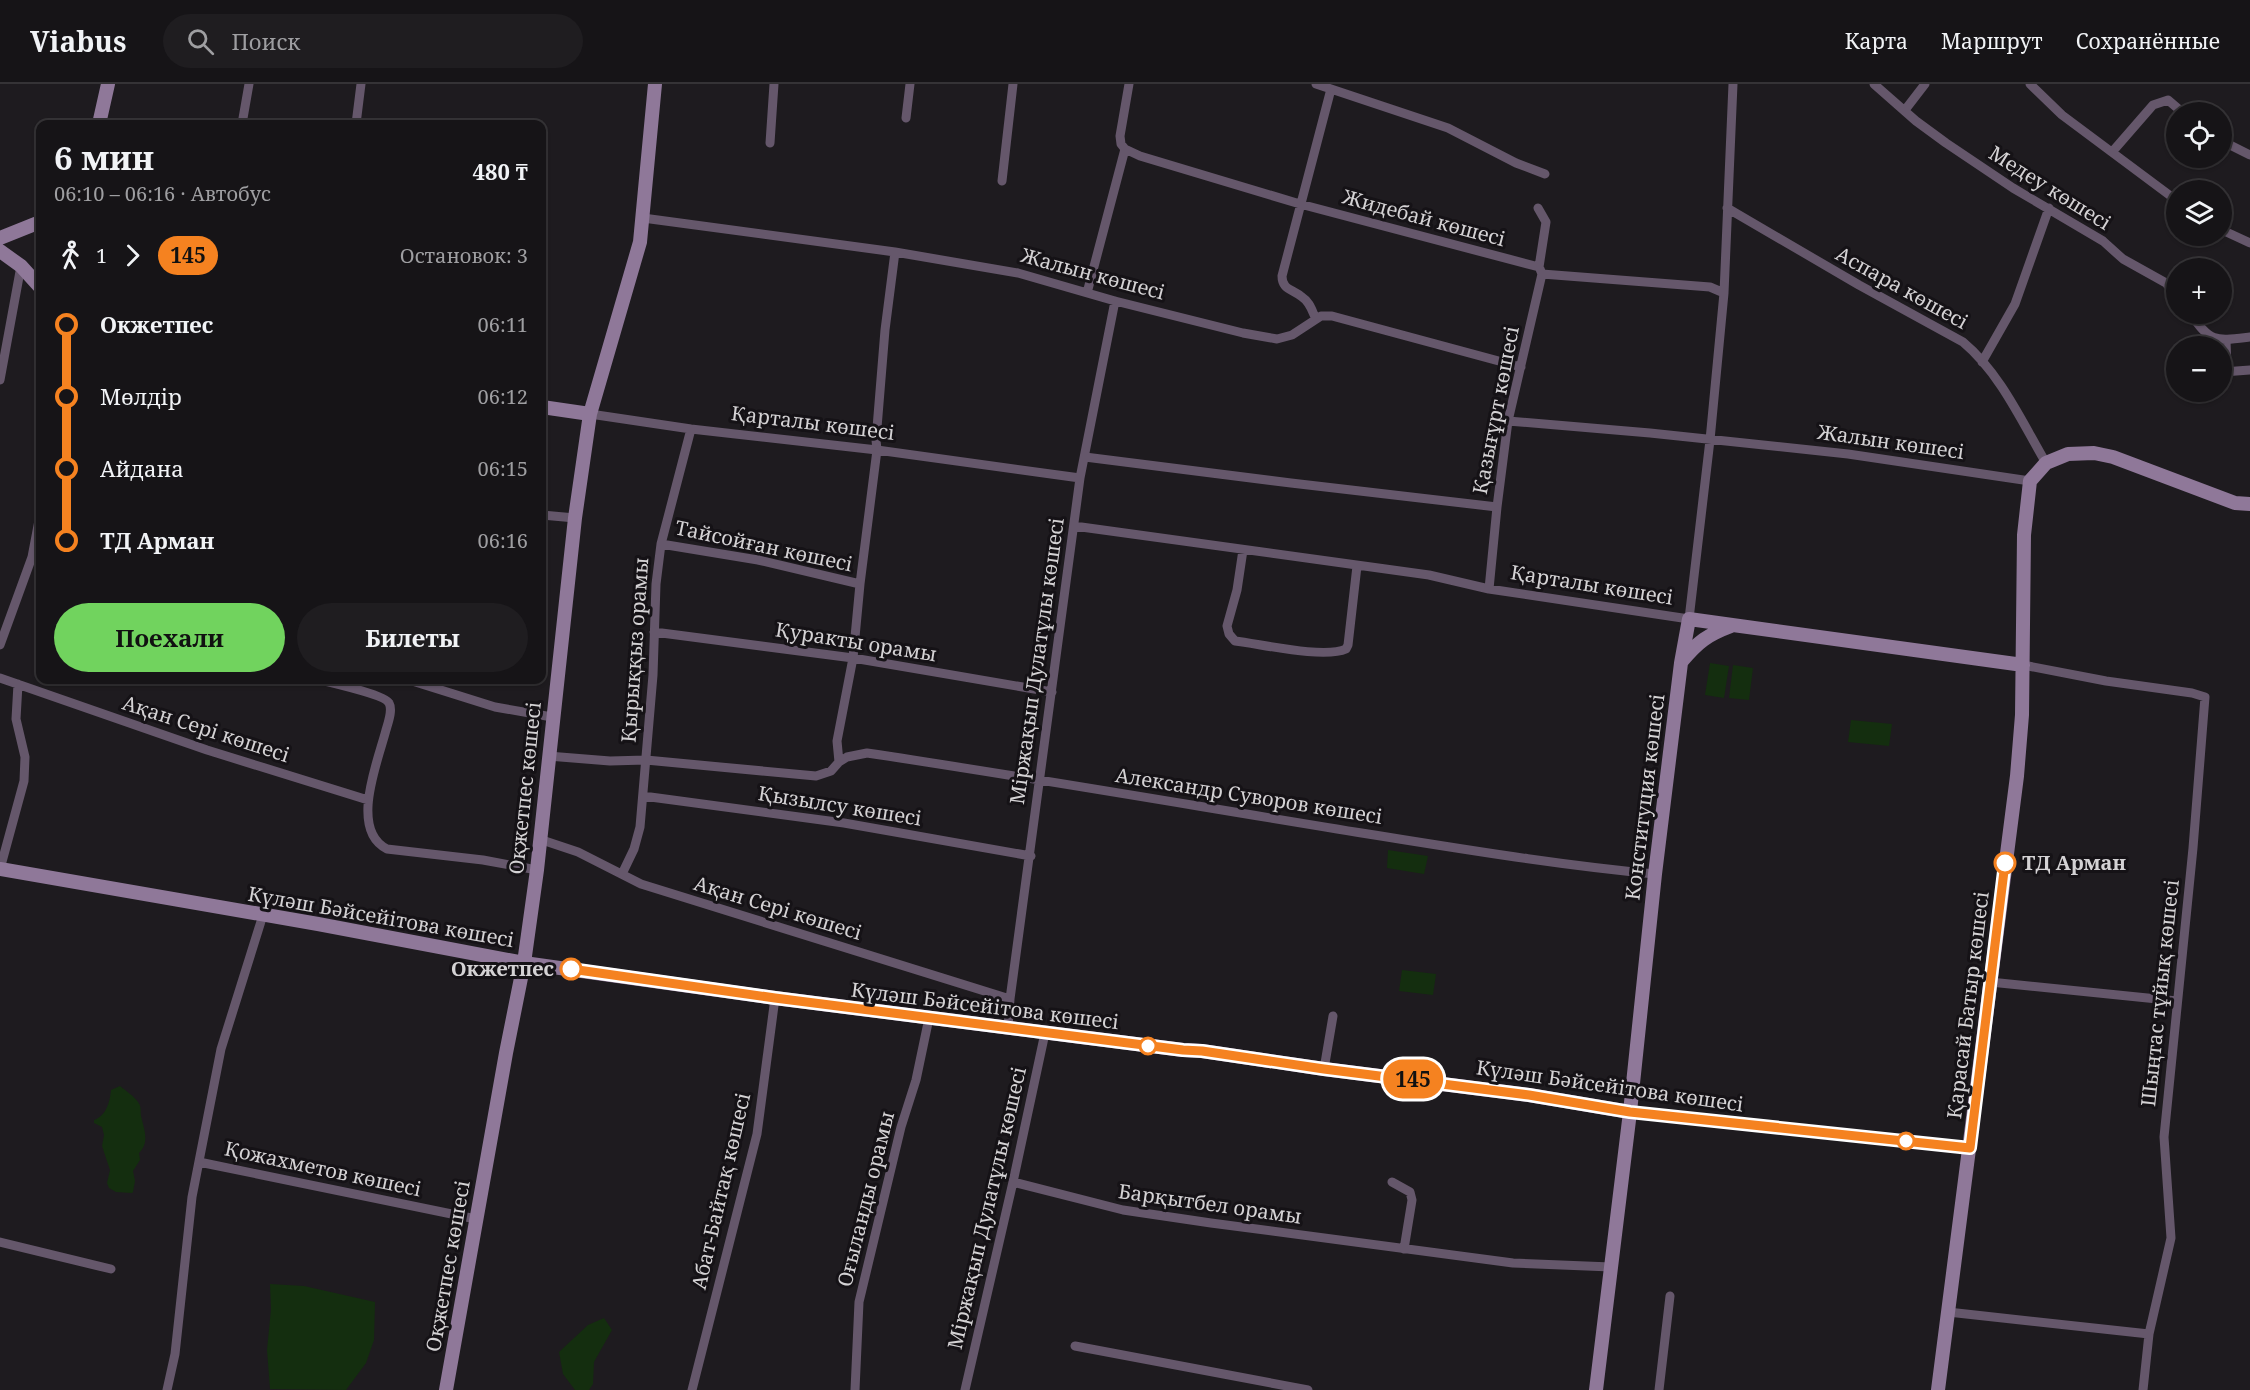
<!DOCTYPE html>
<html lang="ru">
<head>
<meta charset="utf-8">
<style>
  :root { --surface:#161417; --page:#1f1d20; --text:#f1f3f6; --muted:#9e9ea1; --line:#353336; --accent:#71d35e }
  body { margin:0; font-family:"Noto Serif",serif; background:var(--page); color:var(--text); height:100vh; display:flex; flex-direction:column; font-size:22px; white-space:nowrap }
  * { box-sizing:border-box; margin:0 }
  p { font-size:20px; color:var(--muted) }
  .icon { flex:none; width:33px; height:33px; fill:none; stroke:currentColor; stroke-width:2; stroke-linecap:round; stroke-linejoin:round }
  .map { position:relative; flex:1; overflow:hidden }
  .details { position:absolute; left:36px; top:36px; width:510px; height:564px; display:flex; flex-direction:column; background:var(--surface); border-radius:12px; box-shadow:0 2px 4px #0004,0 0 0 2px var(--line) }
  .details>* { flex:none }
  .badge { padding:0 12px; border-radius:20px; font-size:21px; line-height:39px }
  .tools { position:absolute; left:2166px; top:18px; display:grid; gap:12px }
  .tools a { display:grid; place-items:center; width:66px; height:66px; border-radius:50%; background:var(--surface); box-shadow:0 2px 4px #0004,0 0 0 2px var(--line); font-size:30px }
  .map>.badge { position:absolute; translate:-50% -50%; box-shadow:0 0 0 3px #fff }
  .legs { display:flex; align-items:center; gap:9px; height:66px; padding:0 18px; font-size:20px }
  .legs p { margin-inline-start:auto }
  .overview { display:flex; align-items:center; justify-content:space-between; height:102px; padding:0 18px }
  h1 { font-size:33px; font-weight:700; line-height:45px }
  .primary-button { display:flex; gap:12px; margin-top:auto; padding:12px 18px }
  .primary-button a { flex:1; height:69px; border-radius:36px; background:var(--accent); color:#111; font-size:24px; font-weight:700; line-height:69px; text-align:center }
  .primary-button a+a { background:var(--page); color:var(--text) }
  ul { padding:0 18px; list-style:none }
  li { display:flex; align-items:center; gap:21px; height:72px; font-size:22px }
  li i { display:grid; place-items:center; width:9px; height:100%; margin:0 8px; background:currentColor }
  li i::after { content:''; width:15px; height:15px; margin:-8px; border:4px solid; border-radius:50%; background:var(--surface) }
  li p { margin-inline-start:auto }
  li:first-child i { background:linear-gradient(#0000 50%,currentColor 0) }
  li:last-child i { background:linear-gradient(currentColor 50%,#0000 0) }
  header { display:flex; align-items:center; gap:36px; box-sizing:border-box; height:84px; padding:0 30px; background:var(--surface); border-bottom:2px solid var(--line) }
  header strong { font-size:28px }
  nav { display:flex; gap:33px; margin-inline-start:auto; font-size:21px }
  .search { width:420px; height:54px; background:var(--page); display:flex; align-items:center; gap:15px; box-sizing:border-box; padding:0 21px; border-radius:33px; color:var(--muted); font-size:22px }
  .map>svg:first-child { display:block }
  .green { fill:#142e0f }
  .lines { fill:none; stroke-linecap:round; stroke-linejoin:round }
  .street { stroke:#65576b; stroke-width:9 }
  .secondary { stroke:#8f7899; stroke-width:14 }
  .line-1-casing { stroke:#fff; stroke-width:14 }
  .line-1 { stroke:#f58220; stroke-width:9 }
  .stop-1-dot { fill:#fff; stroke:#f58220; stroke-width:3 }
  .labels { text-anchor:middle; stroke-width:6; stroke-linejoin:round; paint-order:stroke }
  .street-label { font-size:20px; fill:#d4d2d4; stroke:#151216 }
  .stop-label { font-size:20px; font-weight:bold; fill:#d4d2d4; stroke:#151216; text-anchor:start }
</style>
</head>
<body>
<header>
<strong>Viabus</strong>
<div class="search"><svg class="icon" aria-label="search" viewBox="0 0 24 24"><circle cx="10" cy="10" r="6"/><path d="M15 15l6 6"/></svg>Поиск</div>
<nav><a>Карта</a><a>Маршрут</a><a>Сохранённые</a></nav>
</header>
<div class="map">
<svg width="2250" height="1306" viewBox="0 0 2250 1306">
  <rect width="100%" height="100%" fill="#1e1b1f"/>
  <!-- green -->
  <path class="green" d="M1710,579L1729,582L1724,614L1705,611Z
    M1733,581L1753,584L1749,616L1729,614Z
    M1851,636L1892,640L1889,662L1848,658Z
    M1388,766L1428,772L1424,790L1387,784Z
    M1402,886L1436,890L1433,911L1399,907Z
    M120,1002C126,1007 134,1012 138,1018C142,1023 140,1027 141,1032C144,1045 150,1058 139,1069L140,1076L133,1087L135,1097L133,1108L132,1109L116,1108L109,1104L107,1099L110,1086L102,1062L104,1051L102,1043L94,1039V1036C106,1032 110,1018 111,1006Z
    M270,1200L304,1202L375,1218L374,1256L366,1279L346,1306L270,1305L267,1266L271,1225Z
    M604,1234L612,1246L594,1278L593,1300L589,1306H575L563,1290L559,1268L588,1241Z"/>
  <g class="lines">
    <!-- street -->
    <path class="street" d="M1316,0L1448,44L1516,79L1545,90
      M1874,0L1916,37L1946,59L2013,104L2103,157L2123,175L2166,199L2176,212
      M2030,0L2062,31L2176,116
      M1905,26L1925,0
      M906,34L910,0
      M242,40L249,0
      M356,40L361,0
      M2222,57L2250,71
      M770,59L774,0
      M1125,65L1140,72L1300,120L1539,183
      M2113,67L2153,21L2168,16L2182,28
      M1002,97L1013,0
      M1538,124L1546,138L1539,183
      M1727,124L1859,201L1963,258C2000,289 2022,338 2046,379
      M643,134L895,168L1018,189L1115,217L1243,249L1277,255L1292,251L1321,232H1332L1521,283
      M2222,146L2250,159
      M1540,185L1542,190L1710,203L1724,209
      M1087,209L1125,65L1121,60L1120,52L1129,0
      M2191,230C2210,259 2216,257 2250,253
      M1316,235C1312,227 1310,218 1302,213C1293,205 1282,206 1282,192L1331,5
      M2226,256L2227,288
      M1982,278L2015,220L2049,124
      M2223,288L2250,286
      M0,296L21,182
      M590,330L691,345L877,366L1080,394
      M1508,337L1650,349L1848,370L2030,397
      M1085,373L1291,399L1497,423
      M542,431L575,434
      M1074,442L1429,491L1489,505L1689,535L1710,356L1724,209L1733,0
      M661,460L758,476L860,500
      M1243,466L1237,506L1227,542L1229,550L1235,557C1261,560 1324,575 1346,565L1348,561L1357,482
      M1489,505L1497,423L1508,337L1542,190
      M654,548L853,574L1052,608
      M0,561L32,473L40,431
      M2023,581L2106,597L2192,609L2205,613L2193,764L2164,1053L2171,1154L2149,1250L2143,1306
      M0,594L207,666L368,716
      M320,596C332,599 385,611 389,619C393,626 388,639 386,646C378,677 349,746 387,765L483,776L537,786
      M409,596L495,623L552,633
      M548,672L610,677L646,676L816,692L831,687L839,678L837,657L853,574L860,500L877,366L876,356L885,246L895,168
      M839,678L847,673L867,669C1034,694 1201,723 1368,750C1463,765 1558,781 1655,790
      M643,712L844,739L1031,772
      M539,755L578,768L641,800L1010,915
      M0,785L24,697L25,673L16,635L18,600
      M622,790L634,765L640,743L653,591L656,500L661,460L691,345
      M1990,898L2177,917
      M1008,944L1010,915L1080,394L1115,217
      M1324,985L1333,932
      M1630,1028L1970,1064
      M199,1078L476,1135
      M1013,1098L1123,1126L1211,1139L1513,1179L1611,1183
      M1392,1098L1410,1108L1412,1116L1404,1165
      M0,1158L111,1185
      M1948,1228L2149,1250
      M1075,1262L1308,1306
      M167,1306L175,1270L192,1113L221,965L263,831
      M692,1306L757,1050L775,914
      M855,1306L859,1218L901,1043L916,996L929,934
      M965,1306L1013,1098L1045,949
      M1659,1306L1670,1212"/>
    <!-- secondary -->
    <path class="secondary" d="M99,40L108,0
      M0,154L40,138
      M0,167L21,182L40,203
      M542,323L590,330
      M1682,577C1698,558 1707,551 1731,542
      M0,785L318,840L524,879L775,914L1183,966L1202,967L1324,985L1529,1011L1630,1028
      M446,1306L506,969L524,879L537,786L575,434L590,330L640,158L655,0
      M1596,1306L1630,1028L1655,790L1681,579L1689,535L2023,581
      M1938,1306L2017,692L2022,631L2024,451L2030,397L2046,379L2068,370L2094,369L2113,373L2235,419L2250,420"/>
  </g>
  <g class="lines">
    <defs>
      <path id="line-1" d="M571,885L775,914L1183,966L1202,967L1324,985L1529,1011L1630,1028L1970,1064L2005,779"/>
    </defs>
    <!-- line-1 casing -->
    <use href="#line-1" class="line-1-casing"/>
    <!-- line-1 -->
    <use href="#line-1" class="line-1"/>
  </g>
  <!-- markers -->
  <g class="stop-1-dot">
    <circle cx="2005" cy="779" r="10"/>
    <circle cx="571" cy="885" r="10"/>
    <circle cx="1148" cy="962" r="8"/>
    <circle cx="1906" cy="1057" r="8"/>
  </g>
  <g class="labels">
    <!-- street labels -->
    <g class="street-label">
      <text transform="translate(2050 104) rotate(32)" y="7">Медеу көшесі</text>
      <text transform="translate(1424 134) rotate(15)" y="7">Жидебай көшесі</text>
      <text transform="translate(1093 190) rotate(15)" y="7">Жалын көшесі</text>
      <text transform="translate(1902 204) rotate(29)" y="7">Аспара көшесі</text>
      <text transform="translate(1496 326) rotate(-79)" y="7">Қазығұрт көшесі</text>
      <text transform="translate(813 339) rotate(7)" y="7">Қарталы көшесі</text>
      <text transform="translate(1891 358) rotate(8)" y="7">Жалын көшесі</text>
      <text transform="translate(764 462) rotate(12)" y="7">Тайсойған көшесі</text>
      <text transform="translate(1592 501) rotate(9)" y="7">Қарталы көшесі</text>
      <text transform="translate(856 558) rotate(9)" y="7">Қуракты орамы</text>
      <text transform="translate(635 566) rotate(-86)" y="7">Қырыққыз орамы</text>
      <text transform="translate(1037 577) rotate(-82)" y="7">Міржақып Дулатұлы көшесі</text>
      <text transform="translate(206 645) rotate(18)" y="7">Ақан Сері көшесі</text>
      <text transform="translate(525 704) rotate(-84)" y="7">Оқжетпес көшесі</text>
      <text transform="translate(1249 712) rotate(9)" y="7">Александр Суворов көшесі</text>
      <text transform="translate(1645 713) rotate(-83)" y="7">Конституция көшесі</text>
      <text transform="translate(840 722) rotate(9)" y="7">Қызылсу көшесі</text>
      <text transform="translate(778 824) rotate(17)" y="7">Ақан Сері көшесі</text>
      <text transform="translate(381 833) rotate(10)" y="7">Күләш Бәйсейітова көшесі</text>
      <text transform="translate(2160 909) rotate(-84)" y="7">Шыңтас тұйық көшесі</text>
      <text transform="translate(1968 921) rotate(-83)" y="7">Қарасай Батыр көшесі</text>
      <text transform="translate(985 922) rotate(7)" y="7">Күләш Бәйсейітова көшесі</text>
      <text transform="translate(1610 1002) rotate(8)" y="7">Күләш Бәйсейітова көшесі</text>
      <text transform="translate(323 1085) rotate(12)" y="7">Қожахметов көшесі</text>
      <text transform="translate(721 1107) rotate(-77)" y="7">Абат-Байтақ көшесі</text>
      <text transform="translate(866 1115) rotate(-76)" y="7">Оғыланды орамы</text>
      <text transform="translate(1210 1120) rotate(8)" y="7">Барқытбел орамы</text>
      <text transform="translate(987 1124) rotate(-77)" y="7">Міржақып Дулатұлы көшесі</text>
      <text transform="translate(448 1182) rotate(-80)" y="7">Оқжетпес көшесі</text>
    </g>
    <!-- stop labels -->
    <g class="stop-label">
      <text x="2022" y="786">ТД Арман</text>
      <text x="554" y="892" text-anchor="end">Окжетпес</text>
    </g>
  </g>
</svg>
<div class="tools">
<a><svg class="icon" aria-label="locate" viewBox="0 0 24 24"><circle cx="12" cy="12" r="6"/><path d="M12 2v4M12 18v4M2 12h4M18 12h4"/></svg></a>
<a><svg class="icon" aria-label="layers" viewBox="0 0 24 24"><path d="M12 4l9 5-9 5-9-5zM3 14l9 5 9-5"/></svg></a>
<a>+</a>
<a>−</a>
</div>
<b class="badge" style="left:1413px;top:995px;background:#f58220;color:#111">145</b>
<section class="details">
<div class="overview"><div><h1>6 мин</h1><p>06:10 – 06:16 · Автобус</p></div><b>480 ₸</b></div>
<div class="legs"><svg class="icon" aria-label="walk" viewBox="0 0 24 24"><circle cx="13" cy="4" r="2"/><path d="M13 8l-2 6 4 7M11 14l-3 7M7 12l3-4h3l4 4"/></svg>1<svg class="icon" aria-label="forward" viewBox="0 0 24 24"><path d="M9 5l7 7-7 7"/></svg><b class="badge" style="background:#f58220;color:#111">145</b><p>Остановок: 3</p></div>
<ul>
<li><i style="color:#f58220"></i><b>Окжетпес</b><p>06:11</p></li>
<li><i style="color:#f58220"></i><span>Мөлдiр</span><p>06:12</p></li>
<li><i style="color:#f58220"></i><span>Айдана</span><p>06:15</p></li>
<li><i style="color:#f58220"></i><b>ТД Арман</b><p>06:16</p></li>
</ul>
<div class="primary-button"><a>Поехали</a><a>Билеты</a></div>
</section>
</div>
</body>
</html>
